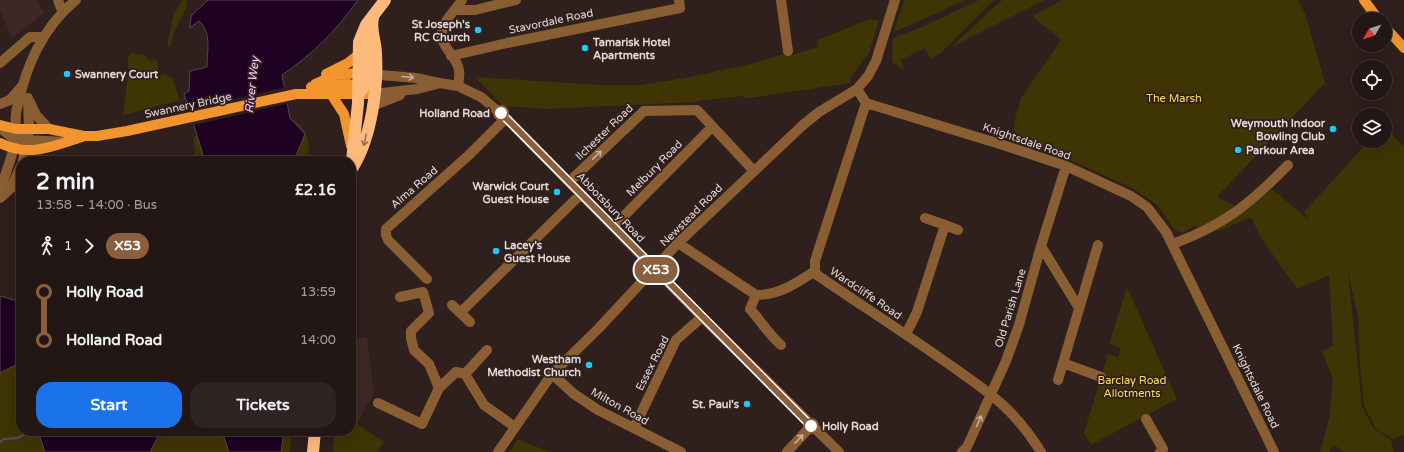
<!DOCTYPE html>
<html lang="en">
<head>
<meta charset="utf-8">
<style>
  :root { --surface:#231716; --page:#2f2423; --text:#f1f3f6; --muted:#a39fa1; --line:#403635; --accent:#1a73e8 }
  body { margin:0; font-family:"Varela Round",sans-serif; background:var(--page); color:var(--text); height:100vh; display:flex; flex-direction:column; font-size:15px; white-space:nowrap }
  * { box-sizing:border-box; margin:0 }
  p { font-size:13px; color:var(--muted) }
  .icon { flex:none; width:22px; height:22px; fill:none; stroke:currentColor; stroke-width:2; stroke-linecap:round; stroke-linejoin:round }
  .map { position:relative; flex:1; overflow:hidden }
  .panel { position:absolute; left:16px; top:156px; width:340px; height:280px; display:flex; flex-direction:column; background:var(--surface); border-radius:16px; box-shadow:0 4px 16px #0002,0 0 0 1px var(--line) }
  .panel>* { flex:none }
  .badge { padding:0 8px; border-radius:13px; font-size:14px; line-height:26px }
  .needle { width:26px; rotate:231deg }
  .tools { position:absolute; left:1352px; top:12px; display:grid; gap:8px }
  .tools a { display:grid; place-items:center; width:40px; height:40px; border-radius:50%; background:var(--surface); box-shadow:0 4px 16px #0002,0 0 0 1px var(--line); font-size:20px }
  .map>.badge { position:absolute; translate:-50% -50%; box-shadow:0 0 0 2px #fff }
  .legs { display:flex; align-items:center; gap:6px; height:44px; padding:0 20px; font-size:13px }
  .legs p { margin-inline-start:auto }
  .summary { display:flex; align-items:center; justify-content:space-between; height:68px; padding:0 20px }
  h1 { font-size:22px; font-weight:700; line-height:30px }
  .button { display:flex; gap:8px; margin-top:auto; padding:8px 20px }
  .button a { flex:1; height:46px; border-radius:16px; background:var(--accent); color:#fff; font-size:16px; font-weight:700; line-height:46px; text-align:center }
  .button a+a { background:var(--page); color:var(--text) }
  ul { padding:0 20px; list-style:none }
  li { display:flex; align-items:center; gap:14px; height:48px; font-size:15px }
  li i { display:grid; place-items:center; width:6px; height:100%; margin:0 5px; background:currentColor }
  li i::after { content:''; width:10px; height:10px; margin:-5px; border:3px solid; border-radius:50%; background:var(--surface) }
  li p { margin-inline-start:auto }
  li:first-child i { background:linear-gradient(#0000 50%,currentColor 0) }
  li:last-child i { background:linear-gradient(currentColor 50%,#0000 0) }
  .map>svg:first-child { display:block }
  .built { fill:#3d2825 }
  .green { fill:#3f3404 }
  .water { fill:#1f0222; stroke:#5a4258 }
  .pier { fill:#2f1f1d }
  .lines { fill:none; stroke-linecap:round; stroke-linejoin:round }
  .stream { stroke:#5a4258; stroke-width:2.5 }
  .minor { stroke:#8a5e33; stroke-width:10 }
  .major { stroke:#f2952f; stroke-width:10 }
  .highway { stroke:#fdba7d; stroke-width:12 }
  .oneway { stroke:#c4ae9e }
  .oneway2 { stroke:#966c4d }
  .line-1-casing { stroke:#fff; stroke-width:9 }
  .line-1 { stroke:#8b5e3c; stroke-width:6 }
  .poi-dot { fill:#19cafc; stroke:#2f1f1d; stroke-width:1.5 }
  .stop-1-dot { fill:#fff; stroke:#8b5e3c; stroke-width:2 }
  .labels { text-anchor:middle; stroke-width:3.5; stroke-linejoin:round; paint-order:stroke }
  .street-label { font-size:11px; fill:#e4d9d7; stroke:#2f1f1d }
  .poi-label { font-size:11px; font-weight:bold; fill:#e4d9d7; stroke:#2f1f1d; text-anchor:end }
  .park-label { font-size:11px; fill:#fedf5a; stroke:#2f1f1d }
  .stop-label { font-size:11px; font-weight:bold; fill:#e4d9d7; stroke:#2f1f1d; text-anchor:end }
  .water-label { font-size:12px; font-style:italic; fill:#fac7fe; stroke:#2f1f1d }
</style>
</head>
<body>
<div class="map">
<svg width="1404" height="452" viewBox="0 0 1404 452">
  <rect width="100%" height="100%" fill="#2f1f1d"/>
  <!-- built -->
  <path class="built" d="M0,0H38L44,13L12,38L0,10Z
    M367,337L374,393L361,416L351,417V340Z"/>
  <!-- green -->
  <path class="green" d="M182,0H186L187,7L173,34L170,47H167L174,13Z
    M904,0H966L894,32Z
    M979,0H994L941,53L930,58L925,48L901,60L904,70L892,62L893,38L922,27Z
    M1002,0H1045L951,47Z
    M1062,0H1298L1305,13L1325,83L1217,197L1246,211L1272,189L1309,220L1304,212L1369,141H1385V126L1404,147V435L1393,439L1376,429L1364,406L1360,367L1358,318L1348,271L1362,407L1373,428L1391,440L1394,452H1344L1334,445L1329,452H1320L1329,419L1333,380L1322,351L1333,346L1329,275L1297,289L1261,238L1251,217L1219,231L1194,226L1183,233L1175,230L1157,205L1134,189L1063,157L1012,142L1015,119L1021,98L1061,40L1032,16Z
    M869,19L879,21L868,56H866L852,76L850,83L751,98H744V96L697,101L698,102L546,109L503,106L475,77L600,85H640L685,78L751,64L791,52L792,55L818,47V40Z
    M133,52L140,55L143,54L152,62L156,58L159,70L150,73L128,68V56Z
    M128,74L149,79L164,74L172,78L180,100L123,115Z
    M291,118C309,130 310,140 308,161H294L305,134L197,137L205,161H195L194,136Z
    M1127,287L1177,399L1091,445L1084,433L1108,354L1118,357L1121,348L1109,344Z
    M21,362V431H38L45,452H0V373Z
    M361,416L357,424L384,442L378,452H333L334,431H351V417Z
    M161,431H222L229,452H150Z
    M284,431H292L290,452H281Z
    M518,439L549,452H509Z"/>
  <!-- water -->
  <path class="water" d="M208,0H358C336,31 314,53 282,75L290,118L305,134L294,161H205L184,94L189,91L190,71L207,67C207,51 212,32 199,21L190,28L191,16Z
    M0,296L21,302V362L0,373Z
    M38,431H161L150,452H45Z
    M222,431H284L281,452H229Z"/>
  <!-- pier -->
  <path class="pier" d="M286,87L290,103L191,126L187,110Z"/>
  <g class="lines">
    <!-- stream -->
    <path class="stream" d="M0,442L4,439L17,438L32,431"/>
    <!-- minor -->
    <path class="minor" d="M58,0L62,11
      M781,0L788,51
      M456,10H475L516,0
      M451,56L507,43L680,8L679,0
      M0,63L30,37H43
      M369,74L416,78L439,83L458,86L481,97L506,118L702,317L839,452
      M458,86C459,80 460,75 459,70C456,53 435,45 444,25C448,16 457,8 462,0
      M857,89L866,103L1003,145L1066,166L1131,196L1147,207L1166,232L1274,452
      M374,94L417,89L437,84
      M30,102L36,115L49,129
      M866,103L815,261V271L817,275C858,303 900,330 940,358C984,389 1012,405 1041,452
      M0,104L10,100L22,86
      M372,106L400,95
      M0,128L19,143
      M22,136L27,140L65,142
      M23,161L29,130L28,98
      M569,182L644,111L697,110L754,171
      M0,191C5,174 12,159 15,141C17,130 14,118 17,108C26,66 42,28 76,0
      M0,198L11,188L21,166
      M945,225L958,230
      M613,227L712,127
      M678,243L756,295C779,295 795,284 815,271
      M1173,244C1224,225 1250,204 1288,165
      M1041,246L1079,308
      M427,279L388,240L386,235V229L469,155L506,118
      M756,295L750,309C761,321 769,335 781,345
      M400,297L423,292L429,313L411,331V338L414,350L429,364L439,388
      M452,305L470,322
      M460,313L581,194
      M906,334L917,312L945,225L925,218
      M1063,363L1101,377
      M465,374L487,350
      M552,374L574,394L598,410L681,452
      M1058,380L1098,245
      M378,403L422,424L439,388L456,372L465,374L484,405L515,427
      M1146,419L1163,449L1160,452
      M634,428L676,340L702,317
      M498,452L552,374L599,328L678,243L803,125L819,112L857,89L868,76L876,61L895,0
      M787,452L811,426
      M962,452L967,447L1006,361L1019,325L1041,246L1066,166"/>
    <!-- major -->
    <path class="major" d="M1364,0L1378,19
      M1385,27L1404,48
      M326,74L348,63L358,55
      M315,84L335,75L358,73
      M311,87L349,84L364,88
      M331,94L344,114L351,146
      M0,125L16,129H49L84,136H97L127,131L296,94H374
      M0,143C30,158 53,146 82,137"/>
    <!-- highway -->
    <path class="highway" d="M360,92C373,78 363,57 368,41
      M353,167C371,138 378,89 376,54C376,41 370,31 373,18
      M351,170L358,103L359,42L366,25L385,0
      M313,452L315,431"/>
  </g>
  <!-- one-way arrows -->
  <defs><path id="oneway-shaft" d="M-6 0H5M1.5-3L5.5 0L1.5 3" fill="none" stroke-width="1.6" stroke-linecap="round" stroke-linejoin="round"/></defs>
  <g class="oneway">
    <use href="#oneway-shaft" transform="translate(408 77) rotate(5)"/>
    <use href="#oneway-shaft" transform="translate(597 155) rotate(-44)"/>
    <use href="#oneway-shaft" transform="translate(979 421) rotate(-66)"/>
    <use href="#oneway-shaft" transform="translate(799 439) rotate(-47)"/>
  </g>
  <use class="oneway2" href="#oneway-shaft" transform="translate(365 140) rotate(103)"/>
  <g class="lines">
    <defs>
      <path id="line-1" d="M501,113L811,426"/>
    </defs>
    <!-- line-1 casing -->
    <use href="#line-1" class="line-1-casing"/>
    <!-- line-1 -->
    <use href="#line-1" class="line-1"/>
  </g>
  <!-- markers -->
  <g class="poi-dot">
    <circle cx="478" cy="30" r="4"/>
    <circle cx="585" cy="48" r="4"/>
    <circle cx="67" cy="74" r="4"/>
    <circle cx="1333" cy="129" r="4"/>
    <circle cx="1238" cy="150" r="4"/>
    <circle cx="557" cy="192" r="4"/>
    <circle cx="496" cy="251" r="4"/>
    <circle cx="589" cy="365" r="4"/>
    <circle cx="747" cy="404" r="4"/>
  </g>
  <g class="stop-1-dot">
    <circle cx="501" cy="113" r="7"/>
    <circle cx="811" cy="426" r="7"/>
  </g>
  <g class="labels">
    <!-- street labels -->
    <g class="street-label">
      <text transform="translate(551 21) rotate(-12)" y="4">Stavordale Road</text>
      <text transform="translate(188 105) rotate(-12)" y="4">Swannery Bridge</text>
      <text transform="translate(604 132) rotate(-44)" y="4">Ilchester Road</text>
      <text transform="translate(1027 141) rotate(19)" y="4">Knightsdale Road</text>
      <text transform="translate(654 168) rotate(-45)" y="4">Melbury Road</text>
      <text transform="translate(414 187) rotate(-41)" y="4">Alma Road</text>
      <text transform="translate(611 207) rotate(46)" y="4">Abbotsbury Road</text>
      <text transform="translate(691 215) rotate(-45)" y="4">Newstead Road</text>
      <text transform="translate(866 293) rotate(34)" y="4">Wardcliffe Road</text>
      <text transform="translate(1010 308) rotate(-73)" y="4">Old Parish Lane</text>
      <text transform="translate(652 363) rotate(-63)" y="4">Essex Road</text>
      <text transform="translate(1256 386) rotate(64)" y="4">Knightsdale Road</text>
      <text transform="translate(620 406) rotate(29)" y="4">Milton Road</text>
    </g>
    <!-- poi labels -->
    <g class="poi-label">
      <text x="470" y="28">St Joseph's<tspan x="470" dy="13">RC Church</tspan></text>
      <text x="593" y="46" text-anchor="start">Tamarisk Hotel<tspan x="593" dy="13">Apartments</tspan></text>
      <text x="75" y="78" text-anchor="start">Swannery Court</text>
      <text x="1325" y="127">Weymouth Indoor<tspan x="1325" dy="13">Bowling Club</tspan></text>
      <text x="1246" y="154" text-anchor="start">Parkour Area</text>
      <text x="549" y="190">Warwick Court<tspan x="549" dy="13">Guest House</tspan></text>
      <text x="504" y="249" text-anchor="start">Lacey's<tspan x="504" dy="13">Guest House</tspan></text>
      <text x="581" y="363">Westham<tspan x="581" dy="13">Methodist Church</tspan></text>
      <text x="739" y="408">St. Paul's</text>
    </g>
    <!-- park labels -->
    <g class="park-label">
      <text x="1174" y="102">The Marsh</text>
      <text x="1132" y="384">Barclay Road<tspan x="1132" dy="13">Allotments</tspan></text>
    </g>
    <!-- stop labels -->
    <g class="stop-label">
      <text x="490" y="117">Holland Road</text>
      <text x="822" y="430" text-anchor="start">Holly Road</text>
    </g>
    <!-- water labels -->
    <g class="water-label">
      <text transform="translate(252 85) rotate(-84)" y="4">River Wey</text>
    </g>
  </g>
</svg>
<div class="tools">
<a><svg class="needle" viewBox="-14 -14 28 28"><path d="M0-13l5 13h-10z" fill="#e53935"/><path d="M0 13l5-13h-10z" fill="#a39fa1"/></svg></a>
<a><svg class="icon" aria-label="locate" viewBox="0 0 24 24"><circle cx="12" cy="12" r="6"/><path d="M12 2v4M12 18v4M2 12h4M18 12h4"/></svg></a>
<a><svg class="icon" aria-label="layers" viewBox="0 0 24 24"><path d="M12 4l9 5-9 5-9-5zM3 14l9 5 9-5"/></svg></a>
</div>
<b class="badge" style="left:656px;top:270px;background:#8b5e3c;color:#fff">X53</b>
<section class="panel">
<div class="summary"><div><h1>2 min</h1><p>13:58 – 14:00 · Bus</p></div><b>£2.16</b></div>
<div class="legs"><svg class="icon" aria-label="walk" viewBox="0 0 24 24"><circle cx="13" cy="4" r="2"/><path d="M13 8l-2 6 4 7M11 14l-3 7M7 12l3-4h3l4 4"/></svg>1<svg class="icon" aria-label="forward" viewBox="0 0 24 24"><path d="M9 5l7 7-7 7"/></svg><b class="badge" style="background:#8b5e3c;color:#fff">X53</b></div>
<ul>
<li><i style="color:#8b5e3c"></i><b>Holly Road</b><p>13:59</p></li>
<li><i style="color:#8b5e3c"></i><b>Holland Road</b><p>14:00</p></li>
</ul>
<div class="button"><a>Start</a><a>Tickets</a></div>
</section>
</div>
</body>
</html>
